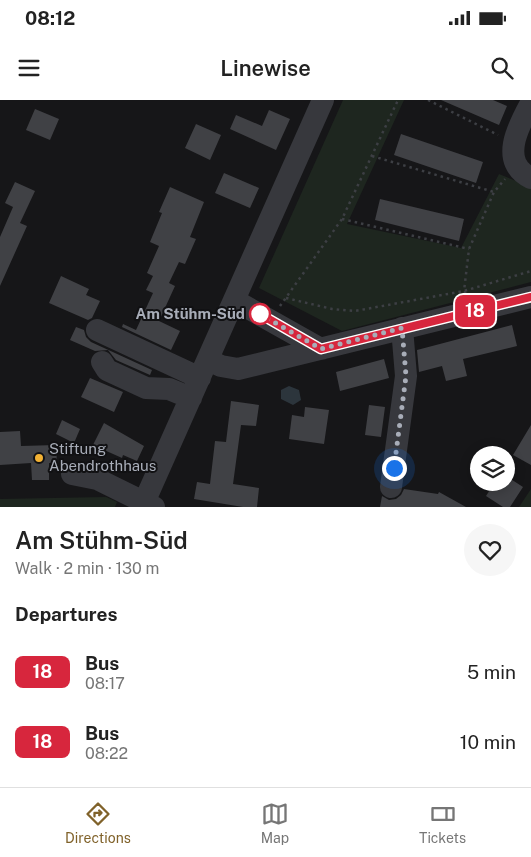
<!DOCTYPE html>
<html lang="en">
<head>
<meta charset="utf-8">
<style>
  :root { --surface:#fff; --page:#f6f6f6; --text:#222; --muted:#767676; --line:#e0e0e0; --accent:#80622a }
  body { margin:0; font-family:"Public Sans",sans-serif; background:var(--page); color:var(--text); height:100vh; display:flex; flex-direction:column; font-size:19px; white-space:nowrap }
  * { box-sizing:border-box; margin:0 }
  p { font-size:16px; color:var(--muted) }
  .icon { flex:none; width:28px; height:28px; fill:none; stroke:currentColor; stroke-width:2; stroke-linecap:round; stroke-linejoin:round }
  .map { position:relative; height:407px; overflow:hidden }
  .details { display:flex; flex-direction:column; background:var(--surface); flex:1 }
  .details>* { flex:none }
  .badge { padding:0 10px; border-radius:8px; font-size:18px; line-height:32px }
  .buttons { position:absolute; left:470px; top:346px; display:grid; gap:10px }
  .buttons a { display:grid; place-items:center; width:45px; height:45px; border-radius:50%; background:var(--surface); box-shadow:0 2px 12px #0003; font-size:25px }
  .you { position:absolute; width:25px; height:25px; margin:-12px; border:4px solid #fff; border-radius:50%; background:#1a73e8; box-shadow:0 0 0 8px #1a73e833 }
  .map>.badge { position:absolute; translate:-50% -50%; box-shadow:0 0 0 2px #fff }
  h2 { padding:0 15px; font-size:19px; line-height:45px }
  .round { display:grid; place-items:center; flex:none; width:52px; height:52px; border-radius:26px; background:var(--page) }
  .headline { display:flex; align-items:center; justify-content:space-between; height:85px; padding:0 15px }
  h1 { font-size:24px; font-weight:600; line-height:38px }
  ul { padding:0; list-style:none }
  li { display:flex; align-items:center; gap:15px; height:70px; padding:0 15px }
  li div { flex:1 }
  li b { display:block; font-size:19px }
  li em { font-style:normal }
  li .badge { min-width:55px; font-weight:700; text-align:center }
  .status { display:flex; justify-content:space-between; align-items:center; height:35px; padding:0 25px; background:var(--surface); direction:ltr }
  .status svg { height:14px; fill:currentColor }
  header { display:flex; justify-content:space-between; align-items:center; height:65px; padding:0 15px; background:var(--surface); font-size:22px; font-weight:600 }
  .menu { display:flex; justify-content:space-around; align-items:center; height:70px; border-top:1px solid var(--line); background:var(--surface); font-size:14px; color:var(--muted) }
  .menu a { display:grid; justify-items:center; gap:2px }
  .menu .selected { color:var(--accent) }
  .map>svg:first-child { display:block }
  .green { fill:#1e261f }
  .water { fill:#2c353c }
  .building { fill:#404145 }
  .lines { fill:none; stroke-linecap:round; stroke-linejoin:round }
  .path { stroke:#3d3f44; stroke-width:2.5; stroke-dasharray:2.5 4; stroke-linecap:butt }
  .minor { stroke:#37383d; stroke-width:22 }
  .line-casing { stroke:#fff; stroke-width:11 }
  .line { stroke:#d7263d; stroke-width:8 }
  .walk { stroke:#a8adb8; stroke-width:5; stroke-dasharray:0 9 }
  .stop-dot { fill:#fff; stroke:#d7263d; stroke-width:2.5 }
  .poi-dot { fill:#f2b134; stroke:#111113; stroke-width:2 }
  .labels { text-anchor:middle; stroke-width:4; stroke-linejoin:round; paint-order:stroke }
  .stop-label { font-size:15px; font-weight:bold; fill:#a8adb8; stroke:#111113; text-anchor:end }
  .poi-label { font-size:15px; fill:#a8adb8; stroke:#111113; text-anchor:start }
</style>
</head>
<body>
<div class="status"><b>08:12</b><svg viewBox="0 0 49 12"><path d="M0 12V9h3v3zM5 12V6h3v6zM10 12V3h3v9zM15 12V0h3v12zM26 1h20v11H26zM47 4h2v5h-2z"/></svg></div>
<header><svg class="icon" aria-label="menu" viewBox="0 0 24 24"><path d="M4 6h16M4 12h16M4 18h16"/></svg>Linewise<svg class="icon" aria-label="search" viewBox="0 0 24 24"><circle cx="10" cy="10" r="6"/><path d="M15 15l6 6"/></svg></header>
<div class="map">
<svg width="531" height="407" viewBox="0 0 531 407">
  <rect width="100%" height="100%" fill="#161618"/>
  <!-- green -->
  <path class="green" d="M343,0H404L347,124L461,148L499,74L531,87V182L342,231L259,188Z
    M531,389V407H519Z
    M106,397L117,402L115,407H0V399Z"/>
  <!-- water -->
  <path class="water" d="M289,286L299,290L301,300L293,305L281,299V290Z"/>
  <!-- building -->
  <path class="building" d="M441,0H493L507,6L499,25Z
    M35,9L59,19L50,40L26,30Z
    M269,10L290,19L276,50L230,29L236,15L262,26Z
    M196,24L221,35L210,60L185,48Z
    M401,34L483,62L476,83L394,55Z
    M224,73L259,88L250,108L215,93Z
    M15,82L35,91L20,123L27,126L0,186V137L13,107L5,103Z
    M170,87L204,102L190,137L196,139L185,164L179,162L169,183L175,186L159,221L180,231L171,250L122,227L123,224L136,230L153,193L146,190L153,176L147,173L159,146L150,142L162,113L159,112Z
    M380,99L464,119L459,141L375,120Z
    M61,176L89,189L86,195L100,201L92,218L88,220L49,203Z
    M512,225L517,246L463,259L467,276L446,281L442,266L419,272L417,250Z
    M76,227L84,230L86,237L91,242L152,270L150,275L116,260L108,250L95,251L70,240Z
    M384,259L389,278L340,291L336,272Z
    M90,278L123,292L114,312L81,297Z
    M231,301L259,305L256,326L241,325L233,384L259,388L257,407H243L194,399L197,382L210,384L215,341L226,342Z
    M369,305L385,307L381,337L365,335Z
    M305,307L329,310L324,344L289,339L292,315L304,317Z
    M62,320L80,329L74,343L56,334Z
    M104,323L144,346L137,361L123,355L122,358L93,345Z
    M531,325V365L513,355Z
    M20,331L21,346L56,345L57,363H49V380H32L31,363L0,365V332Z
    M506,376L523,387L510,407H503L486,396L495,382H506Z
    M404,389L438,394L439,392L466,407H380L382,396L389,400L396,399L401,395Z"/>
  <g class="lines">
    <!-- path -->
    <path class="path" d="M428,0L498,35
      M372,56L494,92
      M342,119L469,149
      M466,193L464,191L469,149L494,92L505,79
      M286,198L332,209L355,211L464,191L531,171
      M280,206L342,119L398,0"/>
    <!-- minor -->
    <path class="minor" d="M531,3C519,25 498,62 531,78
      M234,200L321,249
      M97,230L200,278
      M208,260L221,266L238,269L531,197
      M102,262L107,270L146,288L169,289L191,298
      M72,374L97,379L154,407
      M391,387L406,276L402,228
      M142,407L323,0"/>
  </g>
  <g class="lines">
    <defs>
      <path id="line" d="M260,214L321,249L531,197"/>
    </defs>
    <!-- line casing -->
    <use href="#line" class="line-casing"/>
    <!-- line -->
    <use href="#line" class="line"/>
    <!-- walk -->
    <path class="walk" d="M260,214L321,249L402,228L406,276L394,368"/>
  </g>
  <!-- markers -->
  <circle class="stop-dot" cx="260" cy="214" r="10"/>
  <circle class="poi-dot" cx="39" cy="358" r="5"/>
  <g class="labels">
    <!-- stop labels -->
    <g class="stop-label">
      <text x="245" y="219">Am Stühm-Süd</text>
    </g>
    <!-- poi labels -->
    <g class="poi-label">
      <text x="49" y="354">Stiftung<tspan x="49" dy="17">Abendrothhaus</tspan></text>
    </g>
  </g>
</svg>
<div class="buttons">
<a><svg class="icon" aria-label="layers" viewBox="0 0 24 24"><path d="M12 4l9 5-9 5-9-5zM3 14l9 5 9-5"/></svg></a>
</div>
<div class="you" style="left:394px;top:368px"></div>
<b class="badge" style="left:475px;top:211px;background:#d7263d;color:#fff">18</b>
</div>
<section class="details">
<div class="headline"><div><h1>Am Stühm-Süd</h1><p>Walk · 2 min · 130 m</p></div><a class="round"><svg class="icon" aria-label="heart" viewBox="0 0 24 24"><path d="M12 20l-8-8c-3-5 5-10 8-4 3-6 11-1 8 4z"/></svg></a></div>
<h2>Departures</h2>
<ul>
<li><span class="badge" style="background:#d7263d;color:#fff">18</span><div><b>Bus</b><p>08:17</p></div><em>5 min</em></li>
<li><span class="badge" style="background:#d7263d;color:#fff">18</span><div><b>Bus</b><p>08:22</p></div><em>10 min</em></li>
</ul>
</section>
<nav class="menu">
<a class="selected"><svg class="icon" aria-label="directions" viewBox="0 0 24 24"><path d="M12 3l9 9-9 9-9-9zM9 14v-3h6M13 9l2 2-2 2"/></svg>Directions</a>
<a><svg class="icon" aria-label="map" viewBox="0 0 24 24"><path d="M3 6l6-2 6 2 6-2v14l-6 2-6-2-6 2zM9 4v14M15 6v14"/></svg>Map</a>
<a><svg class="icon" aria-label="tickets" viewBox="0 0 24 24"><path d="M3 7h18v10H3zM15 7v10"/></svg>Tickets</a>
</nav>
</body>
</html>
